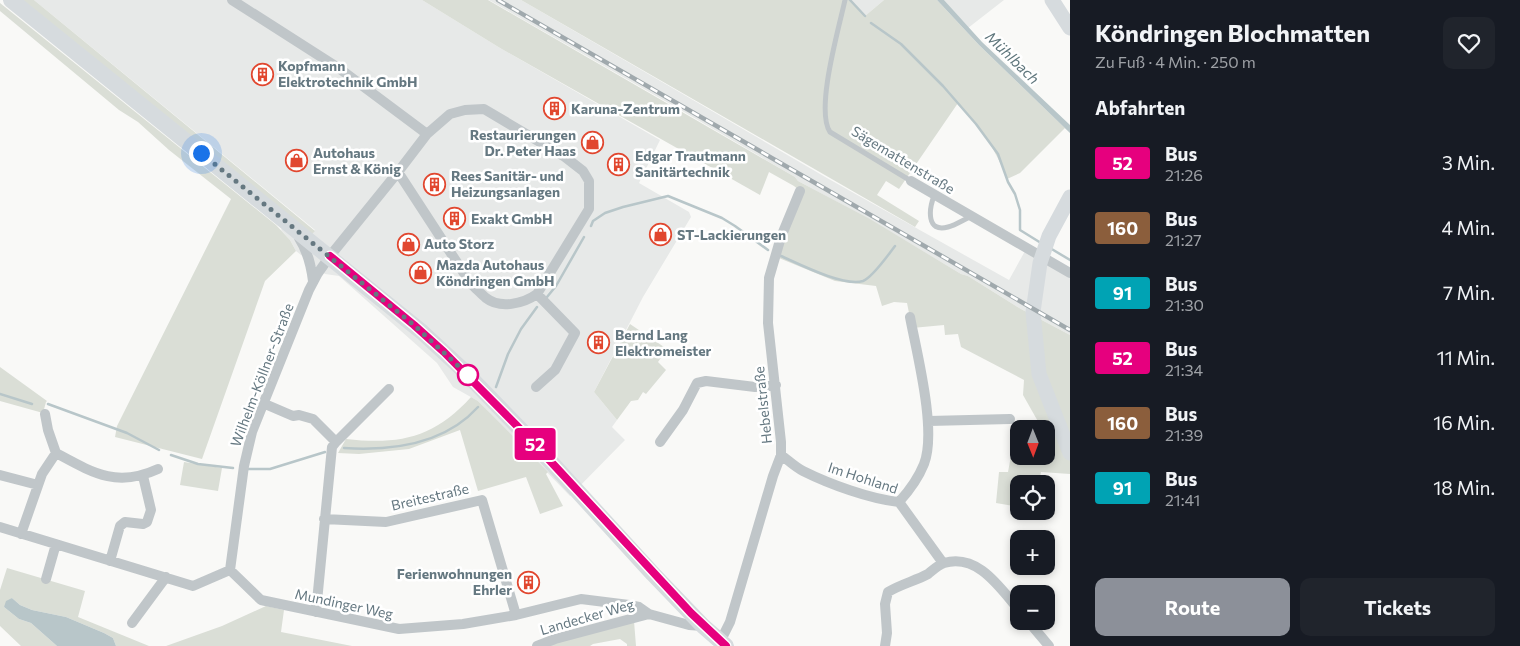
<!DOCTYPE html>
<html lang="de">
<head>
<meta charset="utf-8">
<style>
  :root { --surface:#171b24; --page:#20242c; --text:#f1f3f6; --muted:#9ea1a6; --accent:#8c9099 }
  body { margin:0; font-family:Commissioner,sans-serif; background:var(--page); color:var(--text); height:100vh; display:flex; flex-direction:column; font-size:19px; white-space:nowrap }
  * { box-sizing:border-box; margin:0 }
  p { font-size:16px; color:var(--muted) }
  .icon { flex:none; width:28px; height:28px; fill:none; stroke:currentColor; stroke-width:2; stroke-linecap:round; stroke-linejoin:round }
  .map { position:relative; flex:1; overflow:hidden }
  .panel { display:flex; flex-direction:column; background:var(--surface); width:450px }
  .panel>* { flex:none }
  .badge { padding:0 10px; border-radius:4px; font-size:18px; line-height:32px }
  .needle { width:32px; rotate:179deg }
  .fabs { position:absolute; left:1010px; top:420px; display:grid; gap:10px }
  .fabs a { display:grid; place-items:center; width:45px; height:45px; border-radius:10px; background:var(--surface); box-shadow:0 2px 8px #0003; font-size:25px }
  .you { position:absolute; width:25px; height:25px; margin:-12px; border:4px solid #fff; border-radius:50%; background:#1a73e8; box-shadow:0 0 0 8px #1a73e833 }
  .map>.badge { position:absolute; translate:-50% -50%; box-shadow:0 0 0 2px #fff }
  h2 { padding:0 25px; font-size:19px; line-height:45px }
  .round { display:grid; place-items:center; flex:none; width:52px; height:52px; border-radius:10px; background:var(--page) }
  .head { display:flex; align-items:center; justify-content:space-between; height:85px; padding:0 25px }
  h1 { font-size:24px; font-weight:700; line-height:38px }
  .cta { display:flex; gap:10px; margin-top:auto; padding:10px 25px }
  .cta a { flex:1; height:58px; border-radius:10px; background:var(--accent); color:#fff; font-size:20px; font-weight:700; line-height:58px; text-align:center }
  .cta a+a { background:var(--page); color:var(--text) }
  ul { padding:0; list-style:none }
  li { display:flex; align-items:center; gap:15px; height:65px; padding:0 25px }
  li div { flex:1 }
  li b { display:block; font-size:19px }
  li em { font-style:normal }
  li .badge { min-width:55px; font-weight:700; text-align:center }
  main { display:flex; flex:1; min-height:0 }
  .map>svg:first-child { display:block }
  .built { fill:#e7e9e8 }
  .green { fill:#daded6 }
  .water { fill:#b8c6c9 }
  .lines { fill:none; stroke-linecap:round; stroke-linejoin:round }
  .stream { stroke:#b8c6c9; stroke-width:2.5 }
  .lane { stroke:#c0c6c9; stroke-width:5 }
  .street { stroke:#c0c6c9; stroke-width:10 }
  .secondary { stroke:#d6dbde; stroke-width:15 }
  .primary { stroke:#d6dbde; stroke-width:16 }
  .rail-casing { stroke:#a0a9ad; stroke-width:4.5 }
  .rail { stroke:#fff; stroke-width:2.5; stroke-dasharray:8; stroke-linecap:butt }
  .line-casing { stroke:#fff; stroke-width:11 }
  .line { stroke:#e6007e; stroke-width:8 }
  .walk { stroke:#657881; stroke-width:5; stroke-dasharray:0 9 }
  .stop-dot { fill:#fff; stroke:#e6007e; stroke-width:2.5 }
  .labels { text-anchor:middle; stroke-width:5; stroke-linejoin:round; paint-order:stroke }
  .poi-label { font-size:14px; font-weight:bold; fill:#657881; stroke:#fff; text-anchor:start }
  .street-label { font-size:14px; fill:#657881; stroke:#fff }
  .water-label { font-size:15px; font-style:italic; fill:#5f767c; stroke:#fff }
</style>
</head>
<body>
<main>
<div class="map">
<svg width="1070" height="646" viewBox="0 0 1070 646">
  <rect width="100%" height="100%" fill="#f9f9f7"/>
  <!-- built -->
  <path class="built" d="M34,0H422L500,48L660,140L639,183L689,212L691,217L643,297L594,392L617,420L612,427L625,440L570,496L478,401L453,387L437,363L339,276L325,274L296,251L290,240L281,230L288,220L309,237L315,230Z
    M489,0H521L827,178L1009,280L1025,251L1070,278V335L1021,309L968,276L961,274L869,219L798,181L795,177L684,112Z
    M850,0H884L865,16Z
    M944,0H1004L968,28Z"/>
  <!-- green -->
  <path class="green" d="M15,0H34L315,231L309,237Z
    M422,0H488L795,177L798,181L870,219L961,274L968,276L1021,309L1070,335V474L1041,472L1039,484H1019V507L996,503L999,472H1008L1013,445L1019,446V456H1046V429H1040V425L1023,395L1024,380L961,347L958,334L945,335L944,325L912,328L907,303L894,302L882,306L876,286L835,281L774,256L800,191L794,186L769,172L760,195L500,48Z
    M521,0H850L865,16L884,0H937L979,45L1065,128L1020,173L1007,179C996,150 980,125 958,103L899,189L886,181L877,195L919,221L915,227Z
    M0,3L276,225L290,240L296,251L265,281L202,459L115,437L117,426L231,199L169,150L138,122L119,110L0,11Z
    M630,324L667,349L658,362L666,370L646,394L643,392L638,400L631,401L617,420L594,392Z
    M0,367L47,401L46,402L43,413L0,401Z
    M471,397L478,401L490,413L548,472L546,474L563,506L540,514L526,477L478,491L460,430L409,449L359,454L338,453L346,439C399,445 434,438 471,397Z
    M184,462L222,468L218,491L180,485Z
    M7,568L85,591L78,617L149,646H116L113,638L104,633L66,617L32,610L20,605L12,598L4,607L19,619L31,623L57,646H21L0,626V590Z
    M266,606L284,610L281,632L352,646H166L222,626Z
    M634,621L636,646H627V644L620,639L593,644L590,646H541Z"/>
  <!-- water -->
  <path class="water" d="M937,0H944L982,42L1070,125V133L979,45Z
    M12,598L20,605L32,610L66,617L104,633L113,638L116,646H57L31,623L19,619L4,607L6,601Z"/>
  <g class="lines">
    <!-- stream -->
    <path class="stream" d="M850,0L865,16
      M871,23L901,44L943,86L976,124L998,154L1008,182L1015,194L1020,210V230L1041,243
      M591,226L593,221L605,213L623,207L668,196L722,218L735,226L768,250
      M1050,248L1070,260
      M781,256C799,264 844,287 863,281C873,277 888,255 895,246
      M547,297L556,286L584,237
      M496,387L508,354L521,329L537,307
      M0,394L32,404
      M48,404L127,433L159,450
      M344,448C392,451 444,445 478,407
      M171,455L198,464L233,468
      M248,469H270L325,452"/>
    <!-- lane -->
    <path class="lane" d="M845,0C839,28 815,110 830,132L911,181
      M934,196C929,209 926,233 948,227C956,225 963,220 970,217"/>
    <!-- street -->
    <path class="street" d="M232,0L340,69L427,134
      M911,181L1070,273
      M299,238C308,252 311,265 313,281
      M536,387L555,370L575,333L537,294
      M265,404L293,416L299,415L313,419L336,442L389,389
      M45,414L48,430L56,453
      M929,421L1010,419
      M660,442L683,410L697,383L706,381L755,387L776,385
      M781,455C788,460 795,467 803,471C829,484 870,499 899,502L943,563
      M0,475L38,485
      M899,502C909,491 918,479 924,464C937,431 917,354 910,317
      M324,519L386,522L482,500L516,615
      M0,527L193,586L230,570L261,600L399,629L463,624L516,615L581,599L629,605L639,607L649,614
      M21,534L42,474L56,453C93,473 117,488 158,469
      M110,561L120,526L125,522L143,524L147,522L151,510L143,476
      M230,570L244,466L252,432L309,290L318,273L330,256L398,172L427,134L450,114L465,110L484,109L565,157L583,171L589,181V209L537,294C523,304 500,309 486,298C481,294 476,288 471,284L398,172
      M46,579L56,544
      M316,612L332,447L336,442
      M1028,621L1049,646
      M132,623L166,577
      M720,642L730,622L773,476L781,455V442L768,323L769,278L781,237L800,191
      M537,646L555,639L649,614L689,625L703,626
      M885,646L887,633L885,604L888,592C901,584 915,581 928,574C933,570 938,565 944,563C978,553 1000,588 1019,610"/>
    <!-- secondary -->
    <path class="secondary" d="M1052,0L1070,28
      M1070,197L1049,236L1040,263L1033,312L1039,374L1070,453"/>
    <!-- primary -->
    <path class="primary" d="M11,0L422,332L462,369L528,437L653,574L703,626L726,646"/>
    <defs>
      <path id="rail" d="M498,0L1070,330"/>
    </defs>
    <!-- rail casing -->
    <use href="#rail" class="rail-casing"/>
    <!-- rail -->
    <use href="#rail" class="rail"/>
  </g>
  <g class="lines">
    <defs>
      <path id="line" d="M330,256L414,325L444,352L528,437L691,613L726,646"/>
    </defs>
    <!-- line casing -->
    <use href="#line" class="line-casing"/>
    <!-- line -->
    <use href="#line" class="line"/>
    <!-- walk -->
    <path class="walk" d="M201,153L414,325L468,375"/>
  </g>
  <!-- icons -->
  <defs>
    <symbol id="building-ring" viewBox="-11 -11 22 22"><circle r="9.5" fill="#fff" stroke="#e1472f" stroke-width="1.5"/><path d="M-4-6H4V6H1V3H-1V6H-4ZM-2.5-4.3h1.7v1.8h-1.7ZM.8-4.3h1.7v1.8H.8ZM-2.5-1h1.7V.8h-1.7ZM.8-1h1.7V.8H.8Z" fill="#e1472f"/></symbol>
    <symbol id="shop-ring" viewBox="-11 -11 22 22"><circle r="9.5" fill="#fff" stroke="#e1472f" stroke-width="1.5"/><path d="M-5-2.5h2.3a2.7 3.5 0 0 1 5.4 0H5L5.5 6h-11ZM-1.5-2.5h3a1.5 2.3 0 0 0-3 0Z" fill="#e1472f"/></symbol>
  </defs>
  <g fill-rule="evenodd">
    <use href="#building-ring" x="250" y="62" width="25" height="25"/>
    <use href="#building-ring" x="542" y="96" width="25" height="25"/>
    <use href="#shop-ring" x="580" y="130" width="25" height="25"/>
    <use href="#shop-ring" x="284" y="148" width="25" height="25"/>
    <use href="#building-ring" x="606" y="152" width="25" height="25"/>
    <use href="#building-ring" x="422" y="172" width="25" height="25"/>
    <use href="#building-ring" x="442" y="206" width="25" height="25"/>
    <use href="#shop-ring" x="648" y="222" width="25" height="25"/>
    <use href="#shop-ring" x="396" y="232" width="25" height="25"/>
    <use href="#shop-ring" x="408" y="260" width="25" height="25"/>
    <use href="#building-ring" x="586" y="330" width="25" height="25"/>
    <use href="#building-ring" x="516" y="570" width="25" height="25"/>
  </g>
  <!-- markers -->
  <circle class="stop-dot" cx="468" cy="375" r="10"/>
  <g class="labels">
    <!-- poi labels -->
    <g class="poi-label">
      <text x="278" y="71">Kopfmann<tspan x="278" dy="16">Elektrotechnik GmbH</tspan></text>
      <text x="571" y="114">Karuna-Zentrum</text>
      <text x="576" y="140" text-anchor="end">Restaurierungen<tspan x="576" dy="16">Dr. Peter Haas</tspan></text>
      <text x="313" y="158">Autohaus<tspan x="313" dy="16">Ernst &amp; König</tspan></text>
      <text x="635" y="161">Edgar Trautmann<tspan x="635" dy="16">Sanitärtechnik</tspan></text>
      <text x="451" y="181">Rees Sanitär- und<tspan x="451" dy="16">Heizungsanlagen</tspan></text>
      <text x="471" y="224">Exakt GmbH</text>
      <text x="677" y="240">ST-Lackierungen</text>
      <text x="424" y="249">Auto Storz</text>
      <text x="436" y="270">Mazda Autohaus<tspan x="436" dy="16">Köndringen GmbH</tspan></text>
      <text x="615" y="340">Bernd Lang<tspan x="615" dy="16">Elektromeister</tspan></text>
      <text x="512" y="579" text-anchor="end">Ferienwohnungen<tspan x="512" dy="16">Ehrler</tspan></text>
    </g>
    <!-- street labels -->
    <g class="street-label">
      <text transform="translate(903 160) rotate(31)" y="5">Sägemattenstraße</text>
      <text transform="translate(262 375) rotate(-69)" y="5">Wilhelm-Köllner-Straße</text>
      <text transform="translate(763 405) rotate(-96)" y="5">Hebelstraße</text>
      <text transform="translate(863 478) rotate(18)" y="5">Im Hohland</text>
      <text transform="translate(430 497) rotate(-13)" y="5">Breitestraße</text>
      <text transform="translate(344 604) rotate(12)" y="5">Mundinger Weg</text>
      <text transform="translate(587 617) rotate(-16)" y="5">Landecker Weg</text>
    </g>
    <!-- water labels -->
    <g class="water-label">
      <text transform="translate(1012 58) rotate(44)" y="5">Mühlbach</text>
    </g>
  </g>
</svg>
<div class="fabs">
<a><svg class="needle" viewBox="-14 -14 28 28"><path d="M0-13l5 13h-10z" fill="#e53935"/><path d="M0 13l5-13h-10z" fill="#9ea1a6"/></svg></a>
<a><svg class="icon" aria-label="locate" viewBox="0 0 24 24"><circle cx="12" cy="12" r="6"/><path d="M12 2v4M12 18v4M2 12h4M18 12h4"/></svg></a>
<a>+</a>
<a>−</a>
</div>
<div class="you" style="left:201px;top:153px"></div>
<b class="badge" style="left:535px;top:444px;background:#e6007e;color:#fff">52</b>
</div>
<section class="panel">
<div class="head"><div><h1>Köndringen Blochmatten</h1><p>Zu Fuß · 4 Min. · 250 m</p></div><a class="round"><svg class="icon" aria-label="heart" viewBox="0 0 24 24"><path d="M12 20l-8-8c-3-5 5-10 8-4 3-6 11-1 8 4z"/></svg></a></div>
<h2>Abfahrten</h2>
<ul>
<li><span class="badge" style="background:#e6007e;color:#fff">52</span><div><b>Bus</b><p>21:26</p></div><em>3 Min.</em></li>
<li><span class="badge" style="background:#8b5e3c;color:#fff">160</span><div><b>Bus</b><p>21:27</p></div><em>4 Min.</em></li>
<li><span class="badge" style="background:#00a3b4;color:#fff">91</span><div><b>Bus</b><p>21:30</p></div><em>7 Min.</em></li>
<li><span class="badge" style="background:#e6007e;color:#fff">52</span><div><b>Bus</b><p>21:34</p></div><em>11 Min.</em></li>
<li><span class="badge" style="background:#8b5e3c;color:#fff">160</span><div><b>Bus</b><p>21:39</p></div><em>16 Min.</em></li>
<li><span class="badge" style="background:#00a3b4;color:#fff">91</span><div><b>Bus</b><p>21:41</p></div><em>18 Min.</em></li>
</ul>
<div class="cta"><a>Route</a><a>Tickets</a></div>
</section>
</main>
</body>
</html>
